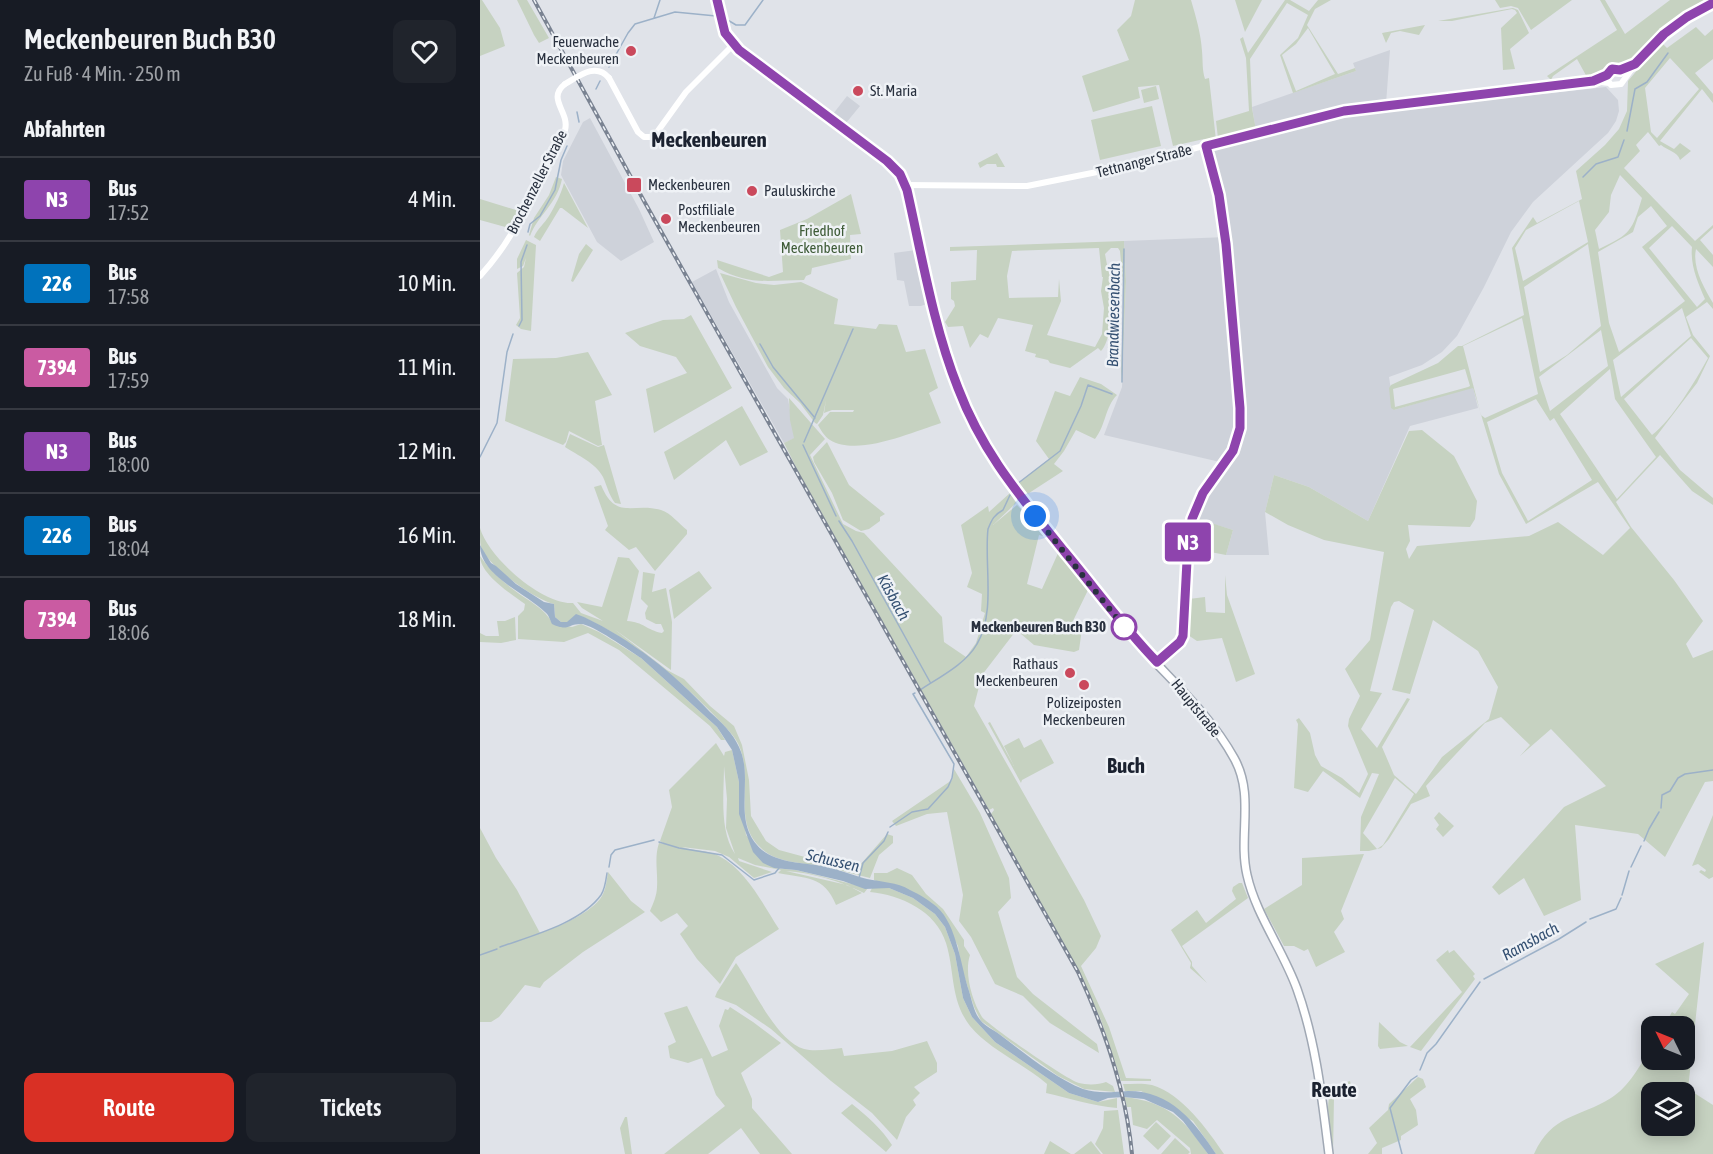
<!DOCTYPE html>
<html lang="de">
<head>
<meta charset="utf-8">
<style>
  :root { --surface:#171b24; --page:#20242c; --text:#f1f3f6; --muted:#9ea1a6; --line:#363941; --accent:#d93025 }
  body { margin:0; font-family:"Asap Condensed",sans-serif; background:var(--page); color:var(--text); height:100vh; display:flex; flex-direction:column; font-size:22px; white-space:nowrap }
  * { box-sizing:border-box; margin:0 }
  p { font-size:20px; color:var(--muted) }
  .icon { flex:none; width:33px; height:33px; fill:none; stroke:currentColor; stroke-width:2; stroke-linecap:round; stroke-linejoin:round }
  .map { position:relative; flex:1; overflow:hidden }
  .drawer { display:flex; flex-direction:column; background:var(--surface); width:480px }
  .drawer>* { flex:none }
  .badge { padding:0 12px; border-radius:4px; font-size:21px; line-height:39px }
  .needle { width:39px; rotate:313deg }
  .buttons { position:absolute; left:1161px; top:1016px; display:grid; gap:12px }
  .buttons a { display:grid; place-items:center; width:54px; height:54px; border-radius:12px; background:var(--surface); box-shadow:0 3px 15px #0003; font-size:30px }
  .you { position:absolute; width:30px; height:30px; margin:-15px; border:4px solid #fff; border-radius:50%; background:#1a73e8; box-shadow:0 0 0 9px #1a73e833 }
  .map>.badge { position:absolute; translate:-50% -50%; box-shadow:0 0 0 3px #fff }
  h2 { padding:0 24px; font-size:22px; line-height:54px }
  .round { display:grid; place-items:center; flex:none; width:63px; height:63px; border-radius:12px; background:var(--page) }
  .head { display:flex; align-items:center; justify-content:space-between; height:102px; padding:0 24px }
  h1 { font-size:28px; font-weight:600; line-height:45px }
  .cta { display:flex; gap:12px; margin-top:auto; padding:12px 24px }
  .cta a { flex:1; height:69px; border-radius:12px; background:var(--accent); color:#fff; font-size:24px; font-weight:600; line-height:69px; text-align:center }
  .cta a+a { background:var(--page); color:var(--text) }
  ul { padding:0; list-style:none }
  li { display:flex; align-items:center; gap:18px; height:84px; padding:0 24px; border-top:2px solid var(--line) }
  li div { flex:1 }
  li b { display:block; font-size:22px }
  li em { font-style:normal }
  li .badge { min-width:66px; font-weight:700; text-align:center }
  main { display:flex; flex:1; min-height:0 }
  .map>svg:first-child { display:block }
  .built { fill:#ced2da }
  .green { fill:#c6d2c1; fill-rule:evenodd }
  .water { fill:#9cb1c8 }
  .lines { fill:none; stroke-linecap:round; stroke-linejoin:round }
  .stream { stroke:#9cb1c8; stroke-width:1.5 }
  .primary-casing { stroke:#a0a8b4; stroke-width:10 }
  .secondary { stroke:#fff; stroke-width:6 }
  .primary { stroke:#fff; stroke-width:7 }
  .rail-casing { stroke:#7a8392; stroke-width:4 }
  .rail { stroke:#eff2f6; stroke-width:1.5; stroke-dasharray:4.5; stroke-linecap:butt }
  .secondary-bridge { stroke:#fff; stroke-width:6 }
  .line-casing { stroke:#fff; stroke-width:14 }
  .line { stroke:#8e44ad; stroke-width:9 }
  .walk { stroke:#29313f; stroke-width:6; stroke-dasharray:0 10.8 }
  .poi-dot { fill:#ca495c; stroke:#eff2f6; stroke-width:2 }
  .stop-dot { fill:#fff; stroke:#8e44ad; stroke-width:3 }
  .labels { text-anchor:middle; stroke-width:5; stroke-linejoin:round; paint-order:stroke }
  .poi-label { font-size:15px; fill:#29313f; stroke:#eff2f6; text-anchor:start }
  .street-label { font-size:15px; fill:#29313f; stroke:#eff2f6 }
  .park-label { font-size:15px; fill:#3e5b37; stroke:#eff2f6 }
  .stop-label { font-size:15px; font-weight:bold; fill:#29313f; stroke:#eff2f6; text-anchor:end }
  .water-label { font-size:16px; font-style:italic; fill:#345072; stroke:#eff2f6 }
  .district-label { font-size:21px; font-weight:bold; fill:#1b2230; stroke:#eff2f6 }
</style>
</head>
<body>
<main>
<section class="drawer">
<div class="head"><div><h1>Meckenbeuren Buch B30</h1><p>Zu Fuß · 4 Min. · 250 m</p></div><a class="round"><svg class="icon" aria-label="heart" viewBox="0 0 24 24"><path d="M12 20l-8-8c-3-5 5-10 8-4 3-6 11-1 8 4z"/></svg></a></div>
<h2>Abfahrten</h2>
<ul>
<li><span class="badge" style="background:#8e44ad;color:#fff">N3</span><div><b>Bus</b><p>17:52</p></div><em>4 Min.</em></li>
<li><span class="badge" style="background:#0072bc;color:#fff">226</span><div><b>Bus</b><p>17:58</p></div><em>10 Min.</em></li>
<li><span class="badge" style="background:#ca5ba2;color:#fff">7394</span><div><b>Bus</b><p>17:59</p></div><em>11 Min.</em></li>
<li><span class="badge" style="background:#8e44ad;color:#fff">N3</span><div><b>Bus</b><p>18:00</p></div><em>12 Min.</em></li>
<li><span class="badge" style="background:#0072bc;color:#fff">226</span><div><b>Bus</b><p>18:04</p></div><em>16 Min.</em></li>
<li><span class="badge" style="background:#ca5ba2;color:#fff">7394</span><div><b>Bus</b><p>18:06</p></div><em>18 Min.</em></li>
</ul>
<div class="cta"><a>Route</a><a>Tickets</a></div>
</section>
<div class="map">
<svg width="1233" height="1154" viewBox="0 0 1233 1154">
  <rect width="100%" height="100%" fill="#e0e3e9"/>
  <!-- built -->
  <path class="built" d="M910,50L906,104L869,109L872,115L1126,87L1138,100L1139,111L1136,121L1128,133L1053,202L1031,232L1004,287L977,336L962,352L942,365L909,377L914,410L993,387L998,408L930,426L888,521L829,487L794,475L785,512L789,555H746L753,530L717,519L721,505L745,467L740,462L624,435L642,387L646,281L644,241L747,237L729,150L777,137L772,107L876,71L873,63Z
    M367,96L380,106L366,123L353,114Z
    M110,118L159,209L174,242L141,261L117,242L81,175L83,161L103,122Z
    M436,250L449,303L441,306H429L424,281L417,280L414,253Z
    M236,269L249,302L297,388L308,399L315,438L304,443L212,282Z"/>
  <!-- green -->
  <path class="green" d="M0,0H2L20,28L25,46L0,56Z
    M37,0H47L69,38L59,43L54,35Z
    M655,0H711C716,17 721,34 722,51C723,62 722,69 725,79L729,78L736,140L726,142L724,139L693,146L679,85L658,87L660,98L613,112L602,76L649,60L637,30L651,16Z
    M755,0H782L765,32Z
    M805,0H810L829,11L838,0H851L835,9L827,25L858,74L875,68L876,71L813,93L800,55L818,38L828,15L807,3L770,59L772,108L776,130L740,139L738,138L736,121L769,111L766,58L760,39L763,37L768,53ZM828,28L855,74L816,91L802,55L816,44Z
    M1015,0H1092L1051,30L1038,8L1031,6L1020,8Z
    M1120,0H1125L1145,34L1190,0H1232L1211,11L1192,24L1153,62L1141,67H1131L1122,74L1108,79L1097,59L1073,76L1071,80L1067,76L1137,30Z
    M1033,8L1038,10L1049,33L1030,49L1035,69L1023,70L1021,28L1037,13L1035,10L1032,9L972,21H958Z
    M945,25L939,35L920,31L911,33L906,43L902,33Z
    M1216,27L1225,36L1233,29V59L1215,73L1233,94V103L1222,89L1180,141L1194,149L1200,143L1211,151L1200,160C1197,151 1188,151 1181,145L1179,146L1168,132L1156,145L1160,151L1144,168L1215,241L1233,225V228L1220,240L1233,255V267L1216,249C1212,267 1224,288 1233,303V309L1227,302L1206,317L1213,335L1230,356L1217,383L1175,438L1200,470L1233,498V505L1212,491L1180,455L1136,502L1151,527L1194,580L1223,621L1206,644L1213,658L1233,650V781L1225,782L1185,857L1158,834L1095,825L1101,900L1064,916L1044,878L1019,895L1012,887L1084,807L1126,786L1071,729L1040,756L1050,745L1021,717L1005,723L946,786L950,796L931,804L909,839L901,848L889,851H880L881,817L899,774L892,773L880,798L843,771L828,792L814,788L818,724L816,720L819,718L830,733L835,755L841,766L862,778L879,793L888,774L868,726L869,719L880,696L865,669L890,640L904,552L844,540L808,525L785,512L794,475L829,487L888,521L929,431L942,430L974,456L997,501L995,519L990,527L928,525L930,541L926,549L929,559L937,546L1049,536L1078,522L1123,555L1150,528L1118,482L1046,524L1019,474L993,388L914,410L911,408L909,388L911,385L958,363L978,346H982L1044,315L1032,248L1053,217L1057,223L1102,199L1096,171L1125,145L1139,129L1147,111L1148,81L1181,42L1187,48ZM1190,58L1219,89L1177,138L1171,132L1165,88ZM1140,175L1162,198C1152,231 1151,234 1119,249L1115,230L1129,212L1131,195ZM1099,201L1108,242L1043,281L1035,248L1046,230ZM1171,206L1187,226L1162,247L1205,301L1139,352L1129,323L1118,252L1153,232L1158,217ZM1192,226L1212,247C1210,265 1218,283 1225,299L1217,307L1169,248ZM1108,244L1121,326L1087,355L1060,372L1044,287ZM1202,308L1211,336L1141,397L1133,360ZM1042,318L1058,394L1005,418L1001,415L983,346ZM1121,330L1128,366L1070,411L1059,377ZM1211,338L1228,358C1216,380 1192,420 1172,435L1144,399ZM985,369L990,386L988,387L915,407L913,389ZM1130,369L1135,399L1176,457L1137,499L1080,414ZM1056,399L1070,421L1074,418L1112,480L1048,521L1022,473L1007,422ZM919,601L934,610L912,690L930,694L953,620L998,651L1018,687L1009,719L962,757L936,794L914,775L902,747L930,699L927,698L897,748L881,729L902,693L890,691L911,607L914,602ZM915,778L934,794L903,845L897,849L883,833Z
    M676,86L679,99L664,103L661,90Z
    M672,106L681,146L620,160L611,120Z
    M517,153L525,167H517L516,164H507L500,168L498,163Z
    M76,177L82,179C77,204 58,215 50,236L49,235L54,218L69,195Z
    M84,183L108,228L82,208H80L60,241L54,237C58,228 64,224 69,216C75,206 81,194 84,183Z
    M371,194L381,234L370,235L371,259L332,268L331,274L326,276L324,280C290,280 269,286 238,268L237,260L289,277L303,272L300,230L327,219Z
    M0,199L39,211L29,228L0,220Z
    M46,240L56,245L51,331L41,329L36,325L40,318L37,273L44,267L46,258L43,266L37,269V259Z
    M644,241L646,281L642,383L641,371L644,293L640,251L638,248H631L625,254L628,270L631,276C631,294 634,338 621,351L618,348L590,368L570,363L568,360L555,357L556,354L545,351L553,325L518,318L508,338L500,334L490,348L483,326L468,327L465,322L475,306L474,301L471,299V282L496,280L497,250L470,251V247ZM619,248L622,277H623L621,291L624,308L622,334L615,347L567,335L581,301L579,279L578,297L529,298L527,276L532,251Z
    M106,244L113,250L93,282L91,281L99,254Z
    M240,273L276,283L294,285L321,282L358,299L354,324L396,329L399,324L417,325L426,352L445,349L458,388L449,393L461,423C432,432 378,457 350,440C344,436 341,430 338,425L350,412H373L374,410H352L344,413L346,400L343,415L337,424L335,423L320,403L304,388L288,367L256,307Z
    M211,315L252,388L174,433L166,389L207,373L196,357L160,346L145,333L183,320L204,319Z
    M108,352L132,395L115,401L122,445L118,446L89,431L86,442L83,445L25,421L33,359L76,358Z
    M600,377L621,384L637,395C625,407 626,425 615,439L596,430L584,451L574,464L583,471L546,495L536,485L569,459L556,441L575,391L590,396Z
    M309,398L345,439L330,455L363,524L376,531L384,533L462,617L464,642L486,657L496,643L505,613L501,611L502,594L487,587L492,573L481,525L508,506L509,512L530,493L536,503L513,525L537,505L565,533L563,536L559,535L547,584L562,589L579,551L609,588L591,625L602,629L599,650L594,652L554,645L528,623L517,620L516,621L529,626L535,632L502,675L494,706L604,900L621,936L616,948L601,966L629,1027L646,1078L671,1079V1081H641L621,1020L602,979L511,814L514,810L513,808L509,810L319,473L304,443L314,438L310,420Z
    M262,406L288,452L260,466L246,440L194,480L184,452Z
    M90,434L118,447L124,445L141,504L135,503C129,495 127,486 123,477C116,463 97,455 85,447Z
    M347,442L369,485L405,514L400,517V521L389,529L381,531L363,520L352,493L334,462L333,457Z
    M121,485C136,521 153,502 181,510C191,513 199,524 207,530V534L175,571L156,547L149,550L125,530L128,526L114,487Z
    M716,518L753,530L746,555L725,551L729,537L712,531Z
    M0,528C8,557 62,605 93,603L101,613L123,621L102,608L97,602L122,607L138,557L149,558L159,571L147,621C164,622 166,630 182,633L184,631L181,624H176L166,619L165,613L168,606L161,599L163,572L175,574L172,592L186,588L192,622L191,670L134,629L187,670L204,679L230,706L254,726L262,745L269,780L271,816L286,841L299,850L373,870V873L407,834L413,836V843L399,855L390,878C376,875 364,871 351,868C328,862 298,865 281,848C252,821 273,782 260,748C256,736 243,725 235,716C196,676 154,641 103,617L96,615L88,622H81L75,617L74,604C54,599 8,566 1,547C0,542 0,534 0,528Z
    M0,556C9,569 21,580 34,590C48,601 65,608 73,624L92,627L101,624L119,632L161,658L237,727L245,740H241L230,726L139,650L108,633L84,642L38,639V616L44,610L45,604C31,594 0,574 0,556Z
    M219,571L232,588L194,619L189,590Z
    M745,575L747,595L775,674L756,682L742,638L717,641L708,635L709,599L725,597L726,612L745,613Z
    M35,617L36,640L21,643L0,642V633L6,636H19L17,621H25Z
    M510,722L534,766L524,746L539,738L544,748L561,739L574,763L542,780L541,783L508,723Z
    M236,743L244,756L245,752L252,750L259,782L266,835L294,868L316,870L388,888L384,893C360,881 333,873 306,871L367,885L382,893L356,905C344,875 326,879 298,873L301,870L275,865L258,858L259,861L292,872L274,878L249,857L235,851L202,847C213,851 228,850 239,856C267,871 282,903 299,929L256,957L240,984L217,959L200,934L208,926L197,913L181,922L170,911C173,904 177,895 177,887C178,872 174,858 179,843L185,844L180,841L192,807L189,790ZM244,766L247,799L246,828L255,854C239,830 244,794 244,766Z
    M474,769L500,813L529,878L531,898L518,912L537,977L553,994L617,1044L619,1053L570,1023L543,996L515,984L491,937L479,921L483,895L467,812L447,814L416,826L412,821L472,780Z
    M959,812L974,826L963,837L956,829L959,825L954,818Z
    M1233,815V877L1229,879L1219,872L1221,870L1225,872L1226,870L1218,864L1212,866Z
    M0,828L16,858L37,890L60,933C78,927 112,913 122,896C126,889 127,879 128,872L151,901L165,912L103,952L64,982L60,988L45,985L19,1017L11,1022H0Z
    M884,854L861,911L864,919L854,932L865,952L836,967L828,949L824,951L814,946H804L784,909L822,885V858Z
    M417,868L432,875L446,894L463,909L484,940V946L490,955C484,973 492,1001 502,1017C508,1025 589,1081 599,1083C606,1085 619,1085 626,1082L633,1086L635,1092L604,1089L578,1076L501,1021L494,1007L481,966L478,946L458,908L394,880V873H407Z
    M759,883H762L768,898L702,946L712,962V966L727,983L710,968L711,963L691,930L717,910L726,923L756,899L752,891L753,887Z
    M392,888H409L433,898L455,914L465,927L475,954L483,998L492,1017L515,1042L589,1093L618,1102L637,1098V1108C613,1106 589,1098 566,1093L567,1084C543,1063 511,1051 490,1026C470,1000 475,972 466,943C456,911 421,895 390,892Z
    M1224,942L1208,1089L1233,1105V1154H1054C1072,1114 1099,1118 1131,1098C1149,1087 1161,1064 1171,1047L1172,1059H1204V1026H1184L1192,1012L1195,1014L1209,994L1175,964ZM1172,1092H1204V1125H1172Z
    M968,950L969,953L974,950L995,974L993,976L995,979L941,1051L930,1047L982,992L956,960Z
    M256,963C273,987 296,1041 324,1049C335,1052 350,1049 362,1048L364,1056L412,1051L447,1041L457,1063V1072L434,1087L440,1093L433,1100L436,1105L426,1117L417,1140L392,1113L351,1081L291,1029L256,1005L235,997L237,992Z
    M207,1006L232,1057L248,1050L239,1026L245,1009L248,1010L250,1007L273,1022L301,1043L261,1073L272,1099V1108L312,1154H280L261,1128L228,1154H184L245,1106L236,1095L222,1058L208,1063L190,1058L188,1046L196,1042L184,1013Z
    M899,1022L920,1042L928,1046L900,1049L898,1046Z
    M938,1077L943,1079L946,1087L930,1099L936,1110L938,1125L921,1136V1140L902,1148V1154H888L897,1143L889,1128L908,1110L909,1104Z
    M870,1081L871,1085L858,1092L854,1097L853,1154C851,1139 843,1100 853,1089C857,1084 864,1083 870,1081Z
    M643,1084C652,1084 663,1083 672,1085C702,1094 727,1129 744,1154H736L713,1121L661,1091H645Z
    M644,1097C688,1102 704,1119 728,1154H711L710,1148L677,1120L667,1129L653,1125L651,1107H647Z
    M372,1104C387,1116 402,1129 412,1145L406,1152L361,1113Z
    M638,1110L644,1154H623L615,1144L623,1128L624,1111Z
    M145,1117H147L152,1154H145L140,1128Z
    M676,1122L691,1136L678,1150L663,1136Z
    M695,1138L710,1152L708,1154H681Z
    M570,1141L591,1154H564Z
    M611,1141L621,1154H594Z"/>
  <!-- water -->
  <path class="water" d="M0,545L11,563L16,566L36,584L64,602L74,604L75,617L81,622H87L96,614L104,617C152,640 194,673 230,712C241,722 253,733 259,747C275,780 250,822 282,850C298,863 324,863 343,866C358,869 372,875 387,879C401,882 417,882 430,890C439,894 450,901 457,907C477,925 481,967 489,991C492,1001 494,1013 501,1021C505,1026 514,1030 519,1034C544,1053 575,1078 603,1089C618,1094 633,1092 648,1091C691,1091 714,1121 736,1154H728L703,1121L693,1112L664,1099L644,1097L628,1098L618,1102L589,1093L515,1042L492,1017L483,998L475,954L465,927L455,914L433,898L409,888L385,889L363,881L316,870L294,868L283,863L273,852L259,814V782L252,750L237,727L161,658C150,651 112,624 101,624C87,624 89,632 72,624C70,620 69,615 65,612C46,593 0,576 0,545Z"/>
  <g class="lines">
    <!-- stream -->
    <path class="stream" d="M174,18L180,0
      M246,19L256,25H265L283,0
      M129,67L148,33L155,24L195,12L236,16
      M116,89L120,81
      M97,112L99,122
      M1147,131L1155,89L1167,82L1188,53
      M1103,177L1116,164L1138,157L1144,140
      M48,232L50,224L60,216L75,190L81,160L87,146
      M39,326L42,320L41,262L47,245
      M280,344L293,367L335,418
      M642,382L644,249
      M324,442L373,329
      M323,445L356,516
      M0,457L17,423L27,352L33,334
      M537,484L580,451L601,406L608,385L632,394
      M359,521L372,541L450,682
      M440,690C458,678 486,664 497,644C516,612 504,564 508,529C512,519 514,515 523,510L530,495
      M1181,808L1182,795L1190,791L1198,778L1205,774L1233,770
      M410,827L432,812L448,809L468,787L472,778L474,764L433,694L435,693
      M1164,841L1169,829L1179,812
      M179,842L199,848L242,855L274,880L295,873L299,868
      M129,867L131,855L135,850L174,840
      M1151,867L1161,846
      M379,878L383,863L404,841L408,832
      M1142,895L1149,871
      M1110,919L1136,909L1141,898
      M20,947C51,936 101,923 121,895C125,889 126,880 127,873
      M0,955L17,949
      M1004,979L1079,939L1106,922
      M940,1070L947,1053L956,1044L1000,982
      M922,1154L910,1108L931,1080L937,1076"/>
    <defs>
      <path id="primary" d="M237,0L245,33L259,50L407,161L420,174L427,190C445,271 458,355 496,429C519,473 551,510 582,548C604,574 624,602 646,629C681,673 725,706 754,758C775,795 758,836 767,875C776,915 803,950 817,989C836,1042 842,1098 849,1154"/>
    </defs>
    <!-- primary casing -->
    <use href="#primary" class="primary-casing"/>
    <!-- secondary -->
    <path class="secondary" d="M1127,75L1128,81L1131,85L1141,84C1164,50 1194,20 1233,3
      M1124,76L1132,69L1140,70L1155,64
      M129,78L158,132L164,137H171L175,135L206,92L253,45
      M425,185L547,186L647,166L842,115L864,111L1113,81L1129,83
      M0,276C21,253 37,227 50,199C55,188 59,176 64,165C70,153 81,142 85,130C90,112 66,99 85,84"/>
    <!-- primary -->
    <use href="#primary" class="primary"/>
    <defs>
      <path id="rail" d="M54,0L164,201L598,972C625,1030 646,1090 652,1154"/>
    </defs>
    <!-- rail casing -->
    <use href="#rail" class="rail-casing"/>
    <!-- rail -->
    <use href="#rail" class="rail"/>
    <!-- secondary-bridge -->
    <path class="secondary-bridge" d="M85,84C99,76 116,62 129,78"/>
  </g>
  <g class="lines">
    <defs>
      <path id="line" d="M237,0L245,33L259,50L407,161L420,174L427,190C442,256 453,325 478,388C503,454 541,497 584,551C615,588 643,627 677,662L700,642L703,636L708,542L712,519L723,493L753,451L760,428V408L746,244L739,195L726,146L864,111L1113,81L1127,75L1132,69L1140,70L1155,64L1184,34L1207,17L1233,3"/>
    </defs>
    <!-- line casing -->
    <use href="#line" class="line-casing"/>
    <!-- line -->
    <use href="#line" class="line"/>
    <!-- walk -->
    <path class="walk" d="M555,516L644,627"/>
  </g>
  <!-- markers -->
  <g class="poi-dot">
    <circle cx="151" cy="51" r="6"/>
    <circle cx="378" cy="91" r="6"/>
    <rect x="146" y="177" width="16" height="16" rx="3"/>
    <circle cx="272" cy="191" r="6"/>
    <circle cx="186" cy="219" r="6"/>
    <circle cx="590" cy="673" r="6"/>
    <circle cx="604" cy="685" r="6"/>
  </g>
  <circle class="stop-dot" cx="644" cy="627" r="12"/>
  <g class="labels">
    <!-- poi labels -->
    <g class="poi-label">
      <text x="139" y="47" text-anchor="end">Feuerwache<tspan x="139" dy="17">Meckenbeuren</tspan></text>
      <text x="390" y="96">St. Maria</text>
      <text x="168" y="190">Meckenbeuren</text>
      <text x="284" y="196">Pauluskirche</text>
      <text x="198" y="215">Postfiliale<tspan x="198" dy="17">Meckenbeuren</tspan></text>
      <text x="578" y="669" text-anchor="end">Rathaus<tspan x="578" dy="17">Meckenbeuren</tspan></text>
      <text x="604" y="708" text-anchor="middle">Polizeiposten<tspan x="604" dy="17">Meckenbeuren</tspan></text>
    </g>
    <!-- street labels -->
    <g class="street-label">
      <text transform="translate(664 161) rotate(-14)" y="5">Tettnanger Straße</text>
      <text transform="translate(57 182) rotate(-63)" y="5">Brochenzeller Straße</text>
      <text transform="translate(716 708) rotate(51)" y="5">Hauptstraße</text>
    </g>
    <!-- park labels -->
    <g class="park-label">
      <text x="342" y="236">Friedhof<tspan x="342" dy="17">Meckenbeuren</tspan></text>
    </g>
    <!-- stop labels -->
    <g class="stop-label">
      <text x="626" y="632">Meckenbeuren Buch B30</text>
    </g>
    <!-- water labels -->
    <g class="water-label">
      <text transform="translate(633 315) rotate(-89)" y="6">Brandwiesenbach</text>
      <text transform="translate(414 597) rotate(61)" y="6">Käsbach</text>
      <text transform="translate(353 860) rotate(13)" y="6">Schussen</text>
      <text transform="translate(1050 941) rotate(-29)" y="6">Ramsbach</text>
    </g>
    <!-- district labels -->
    <g class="district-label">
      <text x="229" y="147">Meckenbeuren</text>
      <text x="646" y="773">Buch</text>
      <text x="854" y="1097">Reute</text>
    </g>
  </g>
</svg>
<div class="buttons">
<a><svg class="needle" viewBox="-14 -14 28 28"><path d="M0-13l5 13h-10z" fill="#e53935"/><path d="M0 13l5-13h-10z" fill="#9ea1a6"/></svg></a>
<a><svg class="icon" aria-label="layers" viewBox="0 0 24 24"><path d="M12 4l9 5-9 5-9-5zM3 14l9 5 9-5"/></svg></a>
</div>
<div class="you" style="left:555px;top:516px"></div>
<b class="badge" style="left:708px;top:542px;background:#8e44ad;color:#fff">N3</b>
</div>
</main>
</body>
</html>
